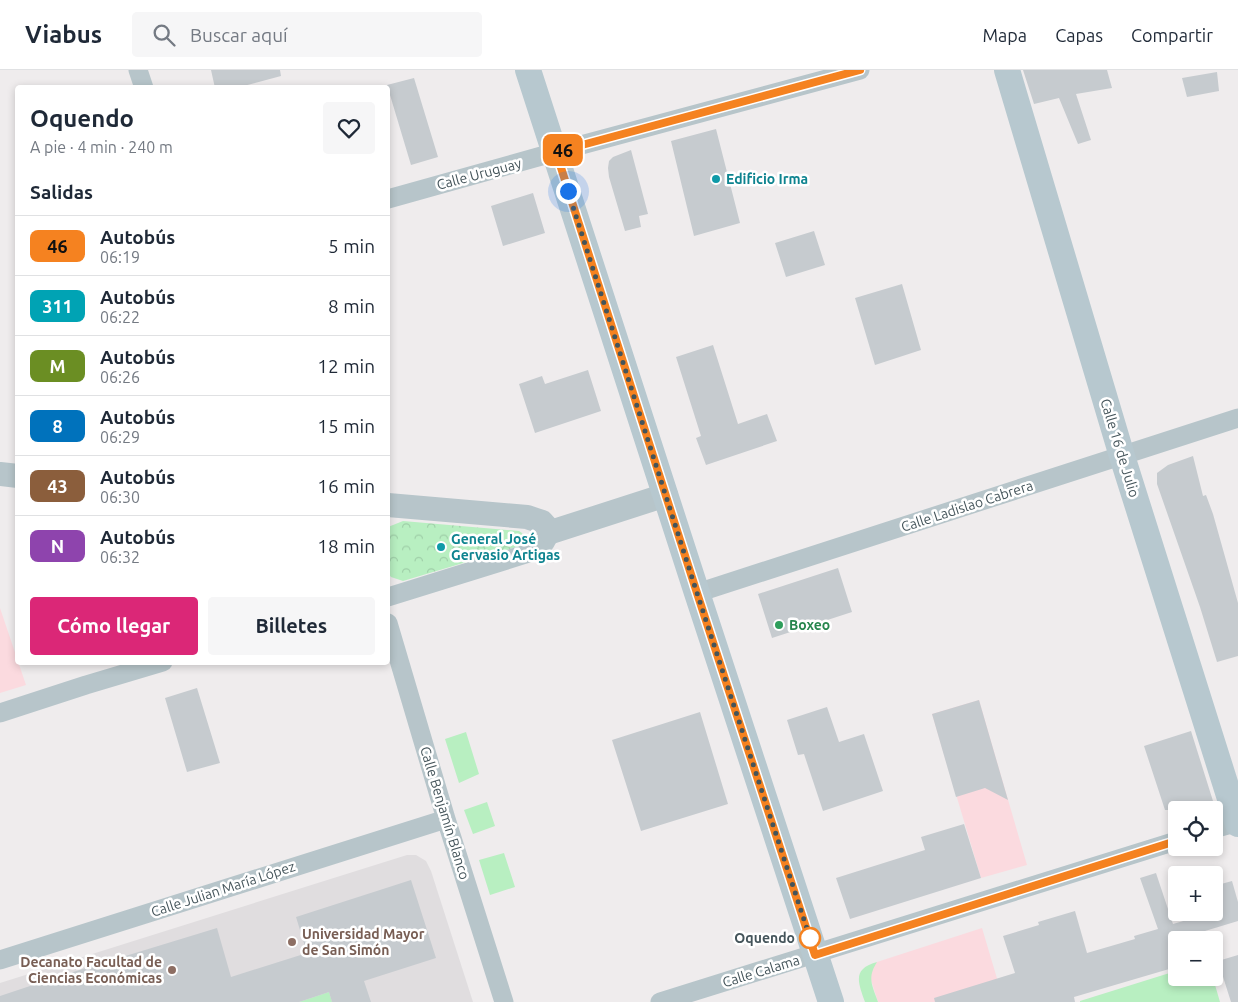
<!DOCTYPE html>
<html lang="es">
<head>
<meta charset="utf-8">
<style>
  :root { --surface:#fff; --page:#f6f6f7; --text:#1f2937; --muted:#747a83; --line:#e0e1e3; --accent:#db2777 }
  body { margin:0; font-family:Ubuntu,sans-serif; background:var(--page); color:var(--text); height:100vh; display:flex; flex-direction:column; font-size:19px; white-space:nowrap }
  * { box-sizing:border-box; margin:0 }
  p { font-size:16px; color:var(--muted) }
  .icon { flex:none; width:28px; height:28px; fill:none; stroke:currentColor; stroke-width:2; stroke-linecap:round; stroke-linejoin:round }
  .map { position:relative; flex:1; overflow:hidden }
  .sheet { position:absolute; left:15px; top:15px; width:375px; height:580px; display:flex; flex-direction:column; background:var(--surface); border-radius:5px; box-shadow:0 2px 8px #0003 }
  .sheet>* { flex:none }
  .badge { padding:0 10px; border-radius:8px; font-size:18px; line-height:32px }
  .tools { position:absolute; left:1168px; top:731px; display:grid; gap:10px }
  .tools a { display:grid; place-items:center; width:55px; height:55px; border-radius:5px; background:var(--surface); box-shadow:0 2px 8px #0003; font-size:25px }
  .you { position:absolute; width:25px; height:25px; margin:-12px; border:4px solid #fff; border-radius:50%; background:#1a73e8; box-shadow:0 0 0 8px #1a73e833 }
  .map>.badge { position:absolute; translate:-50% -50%; box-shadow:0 0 0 2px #fff }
  h2 { padding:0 15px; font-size:19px; line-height:45px }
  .round { display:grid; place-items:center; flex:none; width:52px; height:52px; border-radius:5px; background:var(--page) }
  .head { display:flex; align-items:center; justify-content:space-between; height:85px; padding:0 15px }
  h1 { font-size:24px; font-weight:700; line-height:38px }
  .action { display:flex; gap:10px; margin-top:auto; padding:10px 15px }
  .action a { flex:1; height:58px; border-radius:5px; background:var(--accent); color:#fff; font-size:20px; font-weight:700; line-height:58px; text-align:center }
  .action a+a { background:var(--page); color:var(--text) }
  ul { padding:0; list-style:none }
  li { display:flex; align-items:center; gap:15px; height:60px; padding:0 15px; border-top:1px solid var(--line) }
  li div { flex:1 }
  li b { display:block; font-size:19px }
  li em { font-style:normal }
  li .badge { min-width:55px; font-weight:700; text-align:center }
  header { display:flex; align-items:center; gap:30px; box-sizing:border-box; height:70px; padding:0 25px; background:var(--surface); border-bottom:1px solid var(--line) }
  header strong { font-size:24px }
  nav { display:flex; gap:28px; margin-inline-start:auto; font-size:18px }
  .search { width:350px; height:45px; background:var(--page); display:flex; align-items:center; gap:12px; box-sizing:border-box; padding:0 18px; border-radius:5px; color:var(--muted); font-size:19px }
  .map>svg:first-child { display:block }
  .education { fill:#e0dddf }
  .medical { fill:#fbdadf }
  .grass { fill:#b8efc1 }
  .forest { fill:url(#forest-crowns) }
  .building { fill:#c6cbcf }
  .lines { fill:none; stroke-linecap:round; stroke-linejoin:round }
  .minor { stroke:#b7c5ca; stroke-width:19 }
  .tertiary { stroke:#b7c5ca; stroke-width:24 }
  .secondary { stroke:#b7c8cf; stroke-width:26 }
  .line-casing { stroke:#fff; stroke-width:11 }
  .line { stroke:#f58220; stroke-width:8 }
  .walk { stroke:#44545a; stroke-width:5; stroke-dasharray:0 9 }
  .culture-dot { fill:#0f9aa8; stroke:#fff; stroke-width:2 }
  .leisure-dot { fill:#2e9e5b; stroke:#fff; stroke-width:2 }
  .stop-dot { fill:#fff; stroke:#f58220; stroke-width:2.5 }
  .education-dot { fill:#8d6e63; stroke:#fff; stroke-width:2 }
  .labels { text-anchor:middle; stroke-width:5; stroke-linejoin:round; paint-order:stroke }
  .street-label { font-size:14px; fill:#44545a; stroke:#fff }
  .culture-label { font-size:14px; font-weight:bold; fill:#0d838f; stroke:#fff; text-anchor:start }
  .leisure-label { font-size:14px; font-weight:bold; fill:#27864d; stroke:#fff; text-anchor:start }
  .education-label { font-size:14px; font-weight:bold; fill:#785e54; stroke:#fff; text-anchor:start }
  .stop-label { font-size:14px; font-weight:bold; fill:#44545a; stroke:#fff; text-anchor:end }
</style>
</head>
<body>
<header>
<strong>Viabus</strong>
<div class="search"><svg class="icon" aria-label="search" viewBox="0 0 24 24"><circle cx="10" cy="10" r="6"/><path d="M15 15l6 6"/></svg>Buscar aquí</div>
<nav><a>Mapa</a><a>Capas</a><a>Compartir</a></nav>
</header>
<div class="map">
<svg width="1238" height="932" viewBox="0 0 1238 932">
  <defs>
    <pattern id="forest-crowns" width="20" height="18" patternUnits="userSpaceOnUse" patternTransform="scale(1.25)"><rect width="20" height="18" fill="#b8efc1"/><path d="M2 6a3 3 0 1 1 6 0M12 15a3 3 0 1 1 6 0" fill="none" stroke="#9fcfa8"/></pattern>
  </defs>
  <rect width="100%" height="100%" fill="#efeced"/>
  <!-- education -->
  <path class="education" d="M407,785H416L426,791L431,801L473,932H0V913Z"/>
  <!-- medical -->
  <path class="medical" d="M0,538L26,615L0,623Z
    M979,630L1027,795L981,808L932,644Z
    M982,858L1004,932H878L871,910V901L877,892Z"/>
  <!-- grass -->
  <path class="grass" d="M466,662L479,704L459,713L445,669Z
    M487,732L495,756L473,764L464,740Z
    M504,783L515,817L490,825L479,790Z
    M877,892C867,908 872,915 878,932H865C858,912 852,899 877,892Z
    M1176,901V908H1213L1220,932H1080V931Z
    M329,922L332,932H299Z"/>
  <!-- forest -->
  <path class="forest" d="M403,451L519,461C526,465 525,471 520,476L403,511L391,507L388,503V457Z"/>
  <!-- building -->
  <path class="building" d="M211,0H280L281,6L236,18H215Z
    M1023,0H1107L1112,18L1076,24L1091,70L1078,74L1059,28L1034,34Z
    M1217,2L1219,21L1187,27L1182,8Z
    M414,8L438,87L411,95L387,15Z
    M716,59L740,153L694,166L671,71Z
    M631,80L648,144L639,146L641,157L625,161L609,107L608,98L609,91L613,87Z
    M533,123L545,163L503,176L491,136Z
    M814,161L825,195L786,207L775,173Z
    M902,214L921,280L875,295L855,228Z
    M713,275L738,354L767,344L777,371L706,395L696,368L701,366L676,287Z
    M588,300L601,341L535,363L519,314L542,306L545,314Z
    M1193,386L1203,426L1206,425L1213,444L1238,533V586L1217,592L1200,537L1157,414V403L1168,395Z
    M838,498L852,542L772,568L758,524Z
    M197,618L220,693L187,702L165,628Z
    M979,630L1008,730L985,718L956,727L932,644Z
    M827,637L839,672L864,664L883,721L823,741L804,684L798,685L787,650Z
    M700,642L728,734L641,761L612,670Z
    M1191,661L1213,731L1208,740H1165L1144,676Z
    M964,754L981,808L850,849L836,808L925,780L921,767Z
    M1156,803L1173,854L1214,842V816L1232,811L1238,832V851L1205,861L1207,870H1176V897L1074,927L1075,932H935L934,928L1015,903L1003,866L1039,855L1038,852L1075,841L1087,883L1135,869L1134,866L1158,859L1140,808Z
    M411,810L436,888L364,911L371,932H332L329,922L299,932H0V926L60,906L217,858L231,907L307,883L296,847Z
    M1238,885V932H1231L1218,891Z"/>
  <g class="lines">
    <!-- minor -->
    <path class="minor" d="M138,0L144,18
      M388,129L570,78L860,0
      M697,523L1238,348
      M388,527L529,483L545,473L551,462
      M388,553L446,749L504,932
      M0,643L86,615L163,592
      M1214,759L1238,752
      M0,890L446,749
      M660,932L1176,771"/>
    <!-- tertiary -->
    <path class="tertiary" d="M0,404L18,406
      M388,435L527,447L542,452L551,462L666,425"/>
    <!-- secondary -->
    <path class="secondary" d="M528,0L697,523L831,932
      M1007,0L1122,386L1238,754"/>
  </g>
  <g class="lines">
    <defs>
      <path id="line" d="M860,0L556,82L697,523L815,885L1176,771"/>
    </defs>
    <!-- line casing -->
    <use href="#line" class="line-casing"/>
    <!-- line -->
    <use href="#line" class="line"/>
    <!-- walk -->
    <path class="walk" d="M568,121L697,523L810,868"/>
  </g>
  <!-- markers -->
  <g class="culture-dot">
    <circle cx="716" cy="109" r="5"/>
    <circle cx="441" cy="477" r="5"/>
  </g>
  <circle class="leisure-dot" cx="779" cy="555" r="5"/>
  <circle class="stop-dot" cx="810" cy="868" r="10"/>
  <g class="education-dot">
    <circle cx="292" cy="872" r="5"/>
    <circle cx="172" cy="900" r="5"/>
  </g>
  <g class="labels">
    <!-- street labels -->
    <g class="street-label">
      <text transform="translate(479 104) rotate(-15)" y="5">Calle Uruguay</text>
      <text transform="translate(1120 378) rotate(73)" y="5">Calle 16 de Julio</text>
      <text transform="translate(967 436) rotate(-18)" y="5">Calle Ladislao Cabrera</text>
      <text transform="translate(445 743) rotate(73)" y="5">Calle Benjamín Blanco</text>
      <text transform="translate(223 819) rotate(-18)" y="5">Calle Julian María López</text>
      <text transform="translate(761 901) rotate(-17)" y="5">Calle Calama</text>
    </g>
    <!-- culture labels -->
    <g class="culture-label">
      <text x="726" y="114">Edificio Irma</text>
      <text x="451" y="474">General José<tspan x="451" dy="16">Gervasio Artigas</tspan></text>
    </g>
    <!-- leisure labels -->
    <g class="leisure-label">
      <text x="789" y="560">Boxeo</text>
    </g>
    <!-- education labels -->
    <g class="education-label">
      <text x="302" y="869">Universidad Mayor<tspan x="302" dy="16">de San Simón</tspan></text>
      <text x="162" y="897" text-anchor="end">Decanato Facultad de<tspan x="162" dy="16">Ciencias Económicas</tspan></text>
    </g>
    <!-- stop labels -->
    <g class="stop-label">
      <text x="795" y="873">Oquendo</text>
    </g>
  </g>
</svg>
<div class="tools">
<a><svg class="icon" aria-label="locate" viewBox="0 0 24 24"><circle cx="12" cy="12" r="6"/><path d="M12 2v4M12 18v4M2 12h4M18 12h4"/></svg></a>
<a>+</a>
<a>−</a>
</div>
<div class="you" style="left:568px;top:121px"></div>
<b class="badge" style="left:563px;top:80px;background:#f58220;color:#111">46</b>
<section class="sheet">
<div class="head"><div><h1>Oquendo</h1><p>A pie · 4 min · 240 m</p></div><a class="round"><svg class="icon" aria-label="heart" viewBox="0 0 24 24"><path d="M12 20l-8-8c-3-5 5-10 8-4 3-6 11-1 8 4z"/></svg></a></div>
<h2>Salidas</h2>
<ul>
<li><span class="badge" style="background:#f58220;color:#111">46</span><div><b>Autobús</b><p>06:19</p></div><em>5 min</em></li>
<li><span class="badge" style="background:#00a3b4;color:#fff">311</span><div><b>Autobús</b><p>06:22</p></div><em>8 min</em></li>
<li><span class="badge" style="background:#6b8e23;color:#fff">M</span><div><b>Autobús</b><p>06:26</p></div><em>12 min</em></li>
<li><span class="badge" style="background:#0072bc;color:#fff">8</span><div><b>Autobús</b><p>06:29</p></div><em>15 min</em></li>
<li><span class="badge" style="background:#8b5e3c;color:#fff">43</span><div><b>Autobús</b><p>06:30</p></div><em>16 min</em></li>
<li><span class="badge" style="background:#8e44ad;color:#fff">N</span><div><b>Autobús</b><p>06:32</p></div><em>18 min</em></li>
</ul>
<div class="action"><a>Cómo llegar</a><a>Billetes</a></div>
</section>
</div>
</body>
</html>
